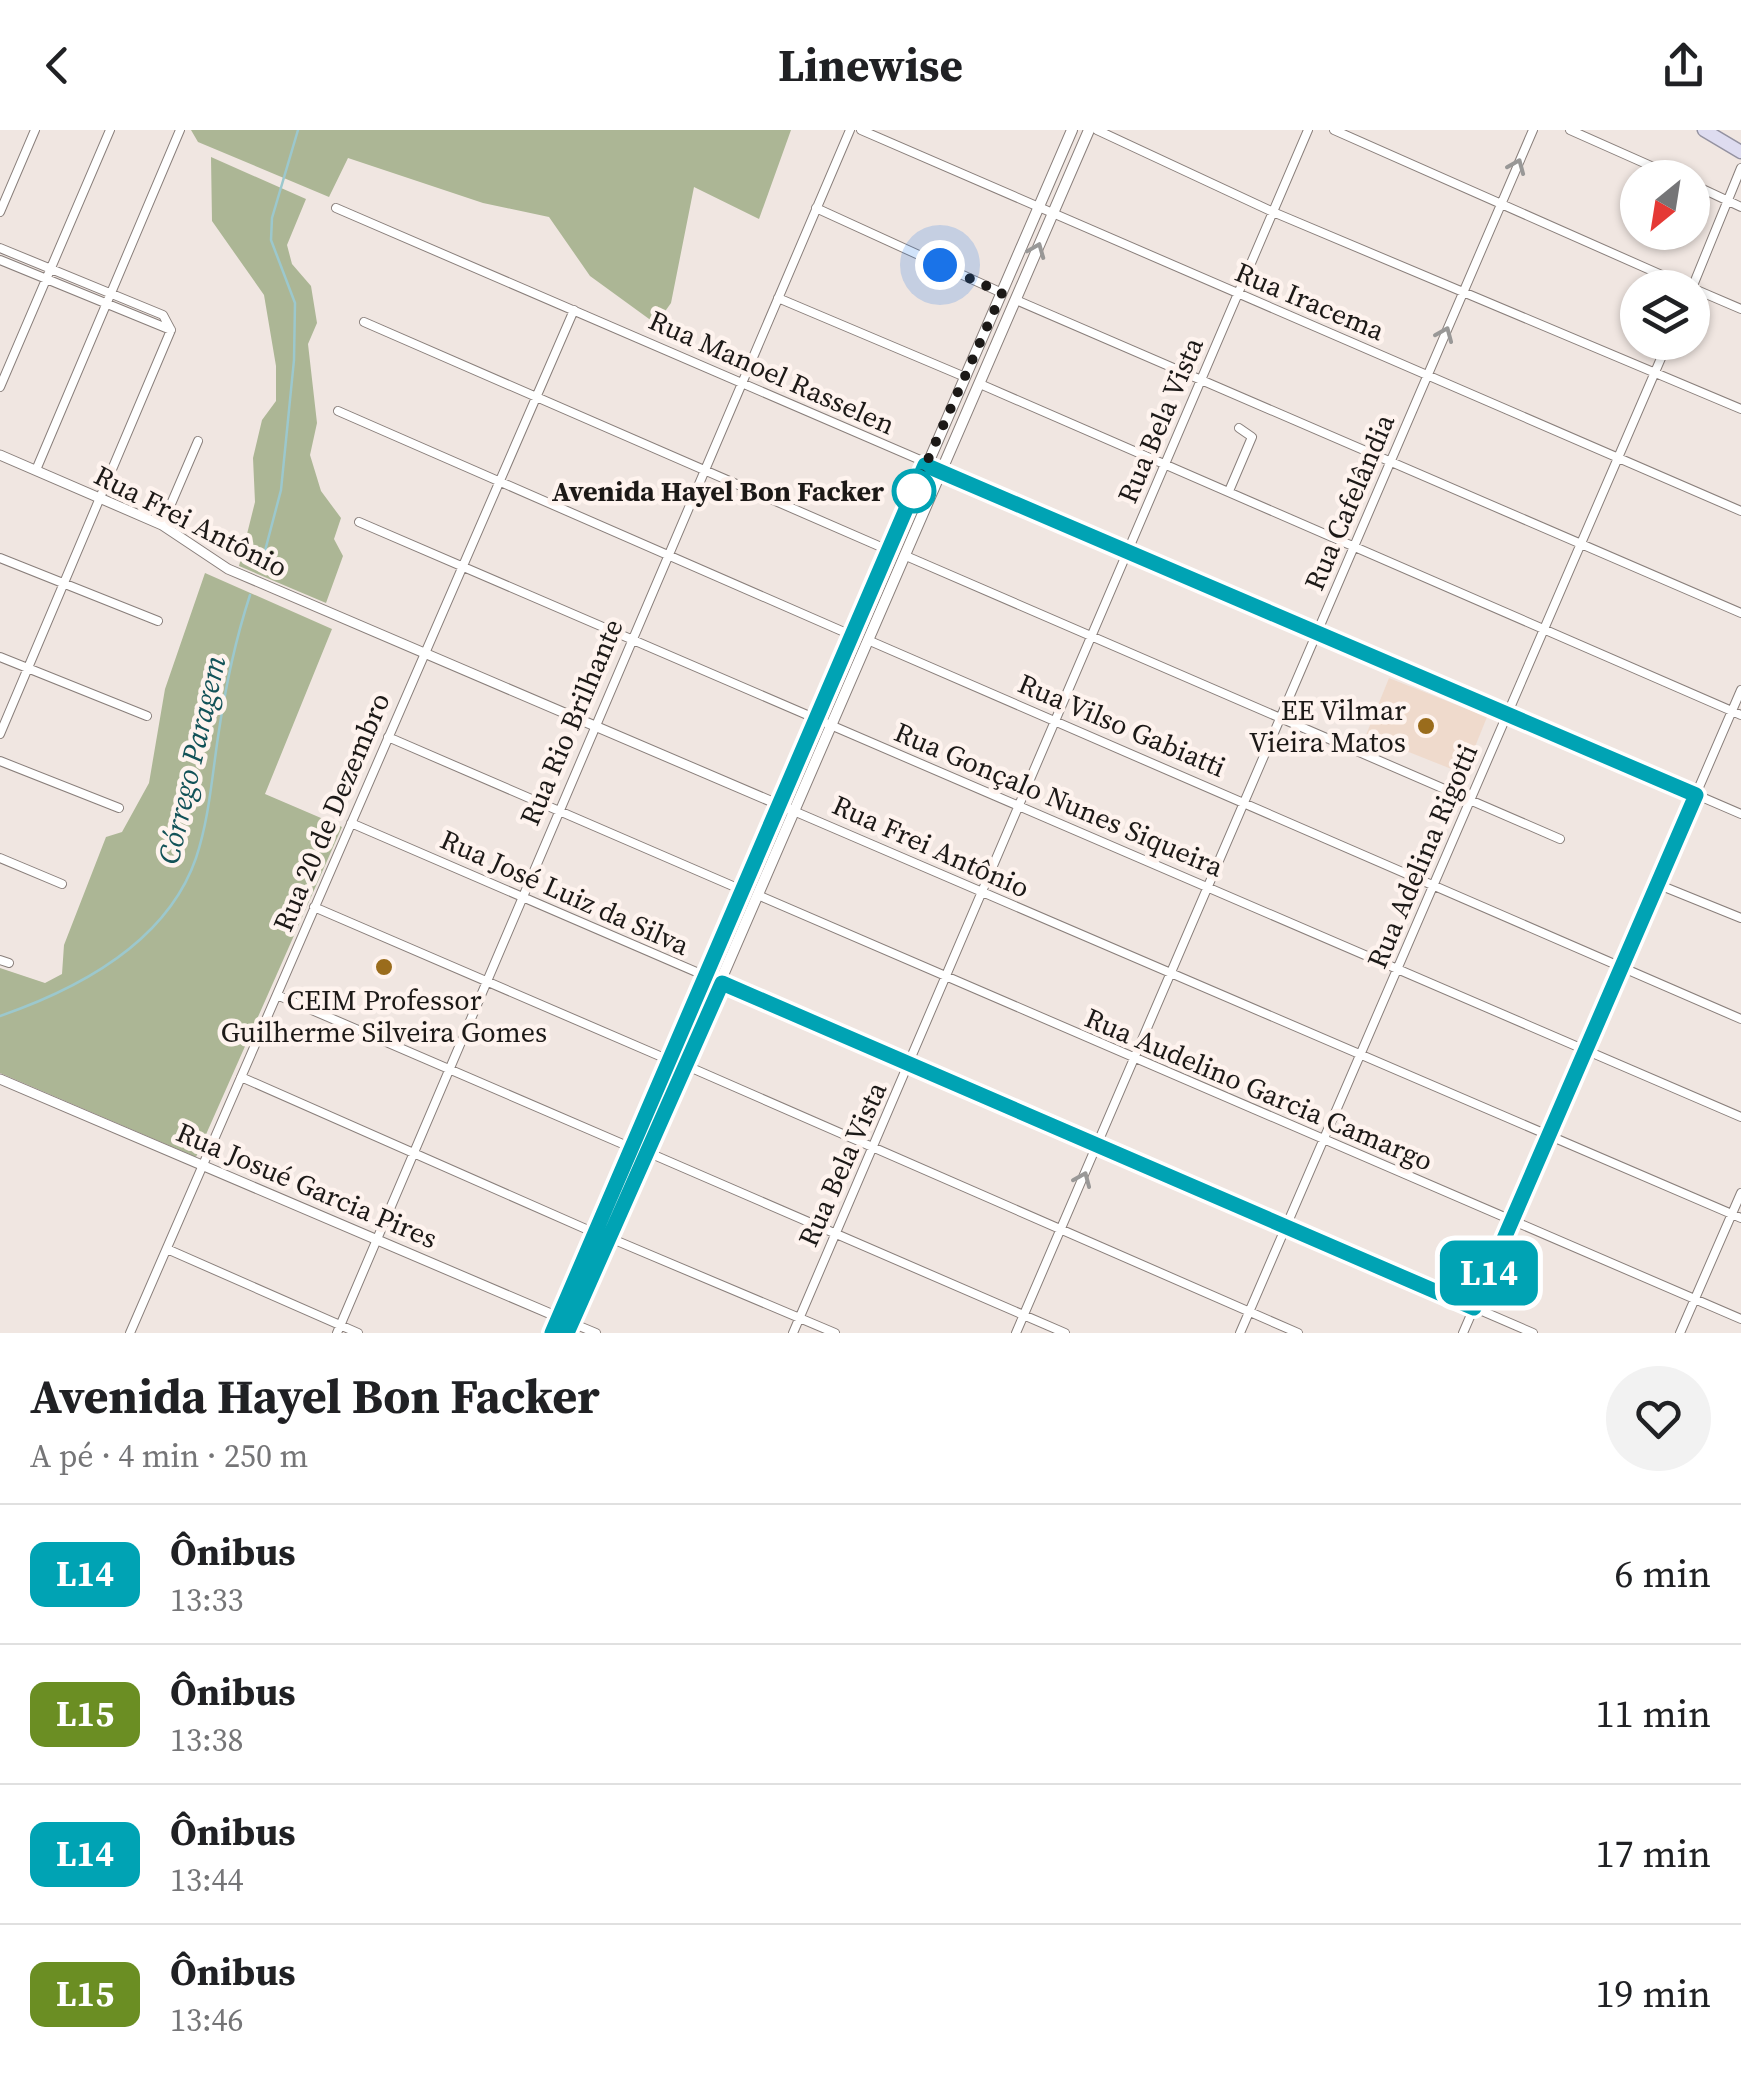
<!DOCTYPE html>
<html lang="pt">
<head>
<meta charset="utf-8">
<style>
  :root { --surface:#fff; --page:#f2f2f2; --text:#202124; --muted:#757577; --line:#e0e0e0 }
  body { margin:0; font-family:"Source Serif 4",serif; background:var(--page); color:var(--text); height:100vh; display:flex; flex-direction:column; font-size:38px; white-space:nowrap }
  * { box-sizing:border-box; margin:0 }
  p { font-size:32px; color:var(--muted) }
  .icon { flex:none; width:55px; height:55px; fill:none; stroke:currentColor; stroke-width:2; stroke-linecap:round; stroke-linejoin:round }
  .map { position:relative; height:1203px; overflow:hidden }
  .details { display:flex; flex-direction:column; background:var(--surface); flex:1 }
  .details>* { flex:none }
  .badge { padding:0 20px; border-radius:15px; font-size:35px; line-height:65px }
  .needle { width:65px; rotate:210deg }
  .buttons { position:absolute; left:1620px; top:30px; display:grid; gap:20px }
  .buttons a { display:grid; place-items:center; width:90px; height:90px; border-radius:50%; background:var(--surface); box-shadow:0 2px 8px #0004; font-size:50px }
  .you { position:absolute; width:50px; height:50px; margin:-25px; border:8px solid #fff; border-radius:50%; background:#1a73e8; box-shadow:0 0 0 15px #1a73e833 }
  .map>.badge { position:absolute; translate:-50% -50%; box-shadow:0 0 0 5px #fff }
  .round { display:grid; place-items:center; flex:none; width:105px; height:105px; border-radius:52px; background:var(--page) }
  .headline { display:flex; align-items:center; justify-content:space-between; height:170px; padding:0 30px }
  h1 { font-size:48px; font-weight:700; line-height:75px }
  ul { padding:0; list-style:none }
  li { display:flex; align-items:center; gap:30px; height:140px; padding:0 30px; border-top:2px solid var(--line) }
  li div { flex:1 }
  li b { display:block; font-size:38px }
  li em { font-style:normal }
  li .badge { min-width:110px; font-weight:700; text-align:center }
  header { display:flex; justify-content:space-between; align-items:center; height:130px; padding:0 30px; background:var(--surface); font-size:45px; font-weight:700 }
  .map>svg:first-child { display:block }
  .education { fill:#efdacc }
  .forest { fill:#acb695 }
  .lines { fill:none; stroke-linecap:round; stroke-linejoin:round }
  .stream { stroke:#9cc8cd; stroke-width:2.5 }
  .minor-casing { stroke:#897f7b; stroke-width:10 }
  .tertiary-casing { stroke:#897f7b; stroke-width:11 }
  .secondary-casing { stroke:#897f7b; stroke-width:12 }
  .trunk-casing { stroke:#9492a1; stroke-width:15 }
  .minor { stroke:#fff; stroke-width:8 }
  .tertiary { stroke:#fff; stroke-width:9 }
  .secondary { stroke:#fff; stroke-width:10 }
  .trunk { stroke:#dedcf0; stroke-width:12 }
  .oneway { stroke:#999897 }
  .line-casing { stroke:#fff; stroke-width:22 }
  .line { stroke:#00a3b4; stroke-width:15 }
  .walk { stroke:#1c1917; stroke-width:10; stroke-dasharray:0 18 }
  .stop-dot { fill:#fff; stroke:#00a3b4; stroke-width:5 }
  .poi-dot { fill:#9a6c1c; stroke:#fef3ee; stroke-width:4 }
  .labels { text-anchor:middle; stroke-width:9; stroke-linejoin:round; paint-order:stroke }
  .street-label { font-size:28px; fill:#1c1917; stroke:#fef3ee }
  .stop-label { font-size:28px; font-weight:bold; fill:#1c1917; stroke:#fef3ee; text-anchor:end }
  .poi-label { font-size:28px; fill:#1c1917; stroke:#fef3ee; text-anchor:end }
  .water-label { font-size:30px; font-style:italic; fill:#125258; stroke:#fef3ee }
</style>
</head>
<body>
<header><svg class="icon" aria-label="back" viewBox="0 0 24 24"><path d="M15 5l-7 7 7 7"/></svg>Linewise<svg class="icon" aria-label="share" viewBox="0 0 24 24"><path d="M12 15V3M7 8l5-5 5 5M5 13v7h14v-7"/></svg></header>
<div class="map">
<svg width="1741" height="1203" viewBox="0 0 1741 1203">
  <rect width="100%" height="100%" fill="#f0e6e1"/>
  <!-- education -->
  <path class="education" d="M1389,548L1487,587L1464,644L1366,605Z"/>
  <!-- forest -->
  <path class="forest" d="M191,0H791L759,89L694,57L671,173L656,194L590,146L549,87L483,73L348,28L329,67L198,12Z
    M211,27L306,69L287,115L292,134L311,156L317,193L308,214L317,293L310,325L321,361L341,388L334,409L343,426L326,473L239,436L255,372L253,328L262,290L276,271V236L264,165L212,91Z
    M205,443L332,499L265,664L342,697L196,1027L0,943V838L45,853L62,844L64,815L106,707L122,702L149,653L165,559Z"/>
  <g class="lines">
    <!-- stream -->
    <path class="stream" d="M261,436L281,360L294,230L295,173L271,110L272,88L298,0
      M0,886C78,859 167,812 196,728C209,689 212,647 218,607C225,559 235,511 250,465"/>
    <defs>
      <path id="minor" d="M861,0L1741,381
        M1097,0L1273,82L1741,279
        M1334,0L1691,158
        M1570,0L1678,48
        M1692,54L1741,77
        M336,78L1741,684
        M816,78L1002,163
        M0,82L35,0
        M0,118L163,185L171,200
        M0,130L171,200
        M1692,158L1741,38
        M1692,158L1741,179
        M778,168L965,247
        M1016,170L1741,483
        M364,192L888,420
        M980,254L1741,585
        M0,257L110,0
        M338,281L851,505
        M36,340L180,0
        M1229,361L1252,307L1239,298
        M359,392L1741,987
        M162,395L198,311
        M906,426L1560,709
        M0,428L158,491
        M870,511L1741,889
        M0,527L147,586
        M0,604L171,200
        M388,607L742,760
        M0,631L119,678
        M796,682L1741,1088
        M351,693L1533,1203
        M0,728L62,754
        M1657,754L1741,788
        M760,766L1741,1189
        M314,777L669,930
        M0,830L9,833
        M277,865L632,1018
        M687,936L1298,1203
        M241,947L595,1103
        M647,1022L1065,1203
        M610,1108L835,1203
        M167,1119L358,1203
        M572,1193L596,1203
        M130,1203L574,180
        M337,1203L850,0
        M793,1203L1308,0
        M1016,1203L1533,0
        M1240,1203L1668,212
        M1463,1203L1741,560
        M1680,1203L1741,1063"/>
      <path id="tertiary" d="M0,325L162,395L228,439L796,682
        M0,949L572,1193"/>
      <path id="secondary" d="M552,1203L1072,0
        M568,1203L1089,0"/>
      <path id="trunk" d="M1704,0L1741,22"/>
    </defs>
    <!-- minor casing -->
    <use href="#minor" class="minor-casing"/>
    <!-- tertiary casing -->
    <use href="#tertiary" class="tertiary-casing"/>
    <!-- secondary casing -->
    <use href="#secondary" class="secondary-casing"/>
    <!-- trunk casing -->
    <use href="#trunk" class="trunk-casing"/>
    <!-- minor -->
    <use href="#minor" class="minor"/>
    <!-- tertiary -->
    <use href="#tertiary" class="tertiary"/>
    <!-- secondary -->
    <use href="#secondary" class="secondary"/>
    <!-- trunk -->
    <use href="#trunk" class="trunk"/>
  </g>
  <!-- one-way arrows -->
  <defs><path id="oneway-chevron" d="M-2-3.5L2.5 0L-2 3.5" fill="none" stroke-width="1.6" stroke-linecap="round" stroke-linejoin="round" transform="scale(2.5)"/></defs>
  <g class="oneway">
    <use href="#oneway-chevron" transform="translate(1517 36) rotate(-67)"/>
    <use href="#oneway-chevron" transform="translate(1037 120) rotate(-68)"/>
    <use href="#oneway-chevron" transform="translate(1445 204) rotate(-67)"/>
    <use href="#oneway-chevron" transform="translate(1083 1049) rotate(-67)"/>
  </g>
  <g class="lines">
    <defs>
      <path id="line" d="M552,1203L925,335L1696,665L1474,1178L722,853L567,1203"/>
    </defs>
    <!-- line casing -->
    <use href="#line" class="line-casing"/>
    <!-- line -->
    <use href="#line" class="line"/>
    <!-- walk -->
    <path class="walk" d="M914,361L1002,163L940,135"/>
  </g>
  <!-- markers -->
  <circle class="stop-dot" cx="914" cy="361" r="20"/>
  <g class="poi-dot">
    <circle cx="1426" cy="596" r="10"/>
    <circle cx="384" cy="837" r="10"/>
  </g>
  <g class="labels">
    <!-- street labels -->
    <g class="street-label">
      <text transform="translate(1310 171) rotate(23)" y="10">Rua Iracema</text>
      <text transform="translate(772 242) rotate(24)" y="10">Rua Manoel Rasselen</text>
      <text transform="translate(1160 290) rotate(-67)" y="10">Rua Bela Vista</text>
      <text transform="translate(1349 372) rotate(-67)" y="10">Rua Cafelândia</text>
      <text transform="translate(191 391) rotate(27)" y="10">Rua Frei Antônio</text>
      <text transform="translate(571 592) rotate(-67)" y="10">Rua Rio Brilhante</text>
      <text transform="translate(1122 595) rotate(23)" y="10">Rua Vilso Gabiatti</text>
      <text transform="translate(1059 669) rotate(23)" y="10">Rua Gonçalo Nunes Siqueira</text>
      <text transform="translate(331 682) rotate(-67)" y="10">Rua 20 de Dezembro</text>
      <text transform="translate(931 716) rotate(24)" y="10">Rua Frei Antônio</text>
      <text transform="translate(1422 726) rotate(-67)" y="10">Rua Adelina Rigotti</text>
      <text transform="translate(565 762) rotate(24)" y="10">Rua José Luiz da Silva</text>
      <text transform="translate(1259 959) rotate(23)" y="10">Rua Audelino Garcia Camargo</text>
      <text transform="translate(842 1034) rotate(-66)" y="10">Rua Bela Vista</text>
      <text transform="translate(307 1055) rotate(23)" y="10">Rua Josué Garcia Pires</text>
    </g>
    <!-- stop labels -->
    <g class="stop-label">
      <text x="884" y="371">Avenida Hayel Bon Facker</text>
    </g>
    <!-- poi labels -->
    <g class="poi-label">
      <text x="1406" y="590">EE Vilmar<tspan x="1406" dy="32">Vieira Matos</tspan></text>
      <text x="384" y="880" text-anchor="middle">CEIM Professor<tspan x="384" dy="32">Guilherme Silveira Gomes</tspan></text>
    </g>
    <!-- water labels -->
    <g class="water-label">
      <text transform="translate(192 630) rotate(-77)" y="10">Córrego Paragem</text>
    </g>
  </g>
</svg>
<div class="buttons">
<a><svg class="needle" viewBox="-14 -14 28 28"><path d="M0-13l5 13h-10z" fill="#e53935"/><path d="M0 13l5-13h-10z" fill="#757577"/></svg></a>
<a><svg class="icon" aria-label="layers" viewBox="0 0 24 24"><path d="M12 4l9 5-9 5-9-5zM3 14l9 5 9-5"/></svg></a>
</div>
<div class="you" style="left:940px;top:135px"></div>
<b class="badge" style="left:1489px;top:1143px;background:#00a3b4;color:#fff">L14</b>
</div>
<section class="details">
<div class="headline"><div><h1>Avenida Hayel Bon Facker</h1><p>A pé · 4 min · 250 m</p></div><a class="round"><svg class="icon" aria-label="heart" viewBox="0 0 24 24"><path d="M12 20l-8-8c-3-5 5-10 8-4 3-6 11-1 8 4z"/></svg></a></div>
<ul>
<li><span class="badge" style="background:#00a3b4;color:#fff">L14</span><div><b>Ônibus</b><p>13:33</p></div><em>6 min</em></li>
<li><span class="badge" style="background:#6b8e23;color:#fff">L15</span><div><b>Ônibus</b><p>13:38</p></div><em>11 min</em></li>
<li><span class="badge" style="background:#00a3b4;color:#fff">L14</span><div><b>Ônibus</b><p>13:44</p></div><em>17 min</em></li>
<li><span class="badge" style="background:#6b8e23;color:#fff">L15</span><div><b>Ônibus</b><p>13:46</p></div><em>19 min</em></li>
</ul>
</section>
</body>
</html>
